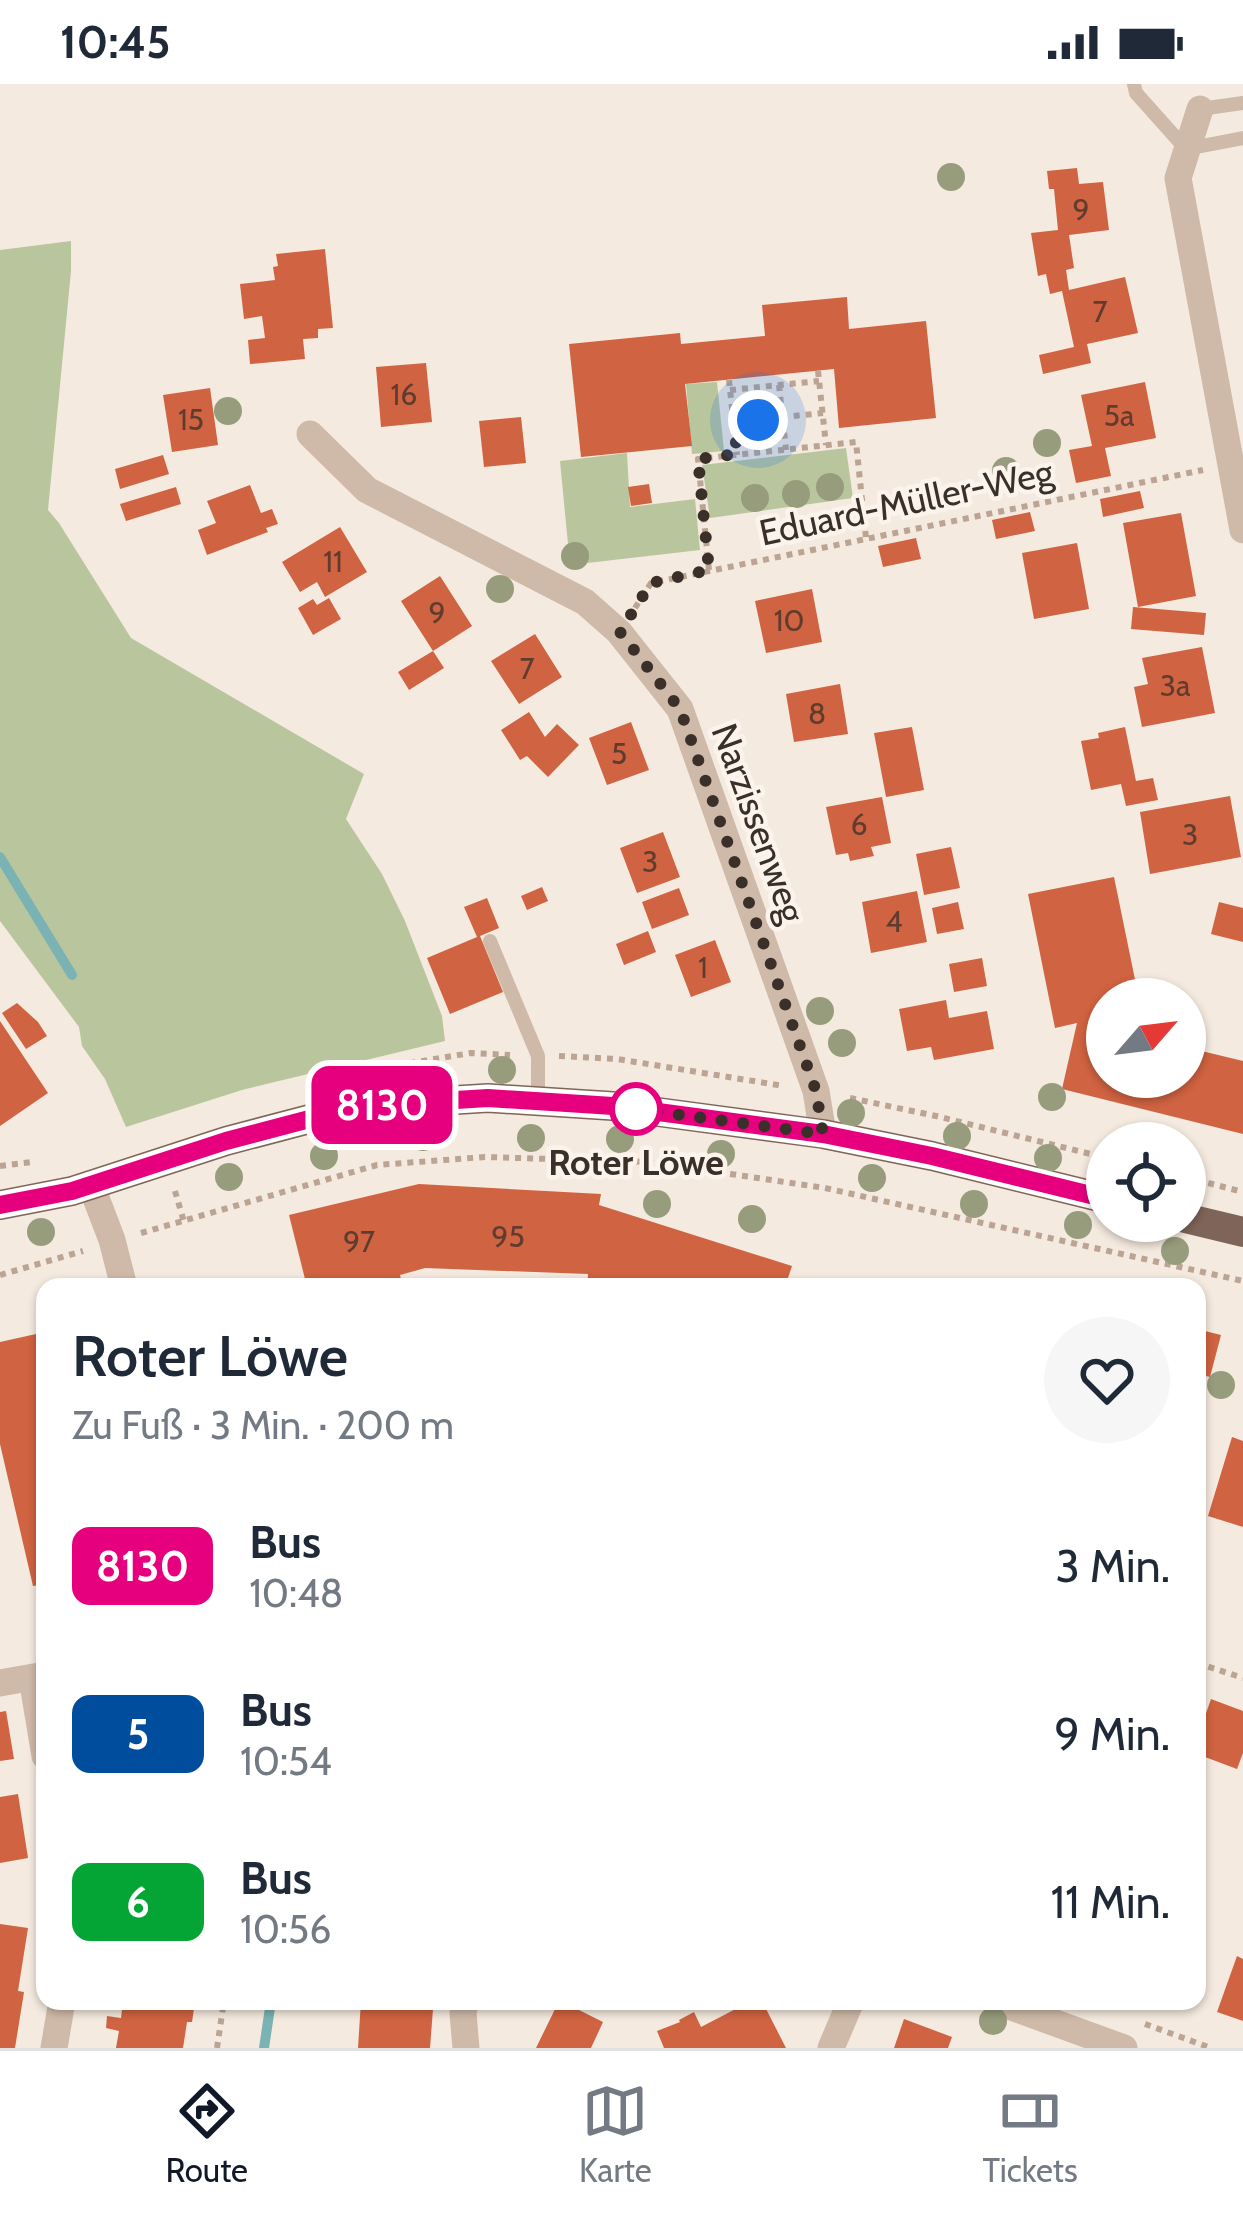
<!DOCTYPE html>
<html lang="de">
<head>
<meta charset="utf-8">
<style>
  :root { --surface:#fff; --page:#f6f6f7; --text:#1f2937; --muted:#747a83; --line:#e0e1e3; --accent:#111827 }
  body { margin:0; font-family:Cabin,sans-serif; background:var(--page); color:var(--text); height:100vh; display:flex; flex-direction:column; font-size:45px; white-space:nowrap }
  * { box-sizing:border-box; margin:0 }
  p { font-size:39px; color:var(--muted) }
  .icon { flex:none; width:66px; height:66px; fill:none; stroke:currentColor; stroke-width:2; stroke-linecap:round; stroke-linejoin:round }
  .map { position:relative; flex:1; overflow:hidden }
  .details { position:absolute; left:36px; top:1194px; width:1170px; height:732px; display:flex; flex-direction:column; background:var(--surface); border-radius:24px; box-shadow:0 3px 9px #0004 }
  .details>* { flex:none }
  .badge { padding:0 24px; border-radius:18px; font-size:42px; line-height:78px }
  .needle { width:78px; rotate:62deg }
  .fabs { position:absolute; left:1086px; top:894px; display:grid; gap:24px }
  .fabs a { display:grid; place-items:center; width:120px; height:120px; border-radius:50%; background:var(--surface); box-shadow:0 3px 9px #0004; font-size:60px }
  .you { position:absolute; width:60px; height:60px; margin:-30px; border:9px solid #fff; border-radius:50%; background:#1a73e8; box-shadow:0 0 0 18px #1a73e833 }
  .map>.badge { position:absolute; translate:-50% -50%; box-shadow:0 0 0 6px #fff }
  .round { display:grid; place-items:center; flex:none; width:126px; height:126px; border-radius:63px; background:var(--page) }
  .headline { display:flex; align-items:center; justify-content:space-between; height:204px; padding:0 36px }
  h1 { font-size:57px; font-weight:600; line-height:90px }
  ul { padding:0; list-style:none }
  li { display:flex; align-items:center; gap:36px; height:168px; padding:0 36px }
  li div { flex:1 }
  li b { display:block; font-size:45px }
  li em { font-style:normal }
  li .badge { min-width:132px; font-weight:700; text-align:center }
  .status { display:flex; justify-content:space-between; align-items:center; height:84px; padding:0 60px; background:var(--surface); direction:ltr }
  .status svg { height:33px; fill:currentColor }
  .menu { display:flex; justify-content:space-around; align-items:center; height:168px; border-top:3px solid var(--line); background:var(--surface); font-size:33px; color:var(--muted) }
  .menu a { display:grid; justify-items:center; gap:6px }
  .menu .selected { color:var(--accent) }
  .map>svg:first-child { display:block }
  .green { fill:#b9c69d }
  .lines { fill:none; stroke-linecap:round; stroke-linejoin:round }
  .stream { stroke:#7bb3b5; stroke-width:10 }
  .building { fill:#d06341 }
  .path { stroke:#bba493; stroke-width:6; stroke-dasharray:6 6; stroke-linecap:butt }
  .service { stroke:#cfbaa9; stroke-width:14 }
  .minor { stroke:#cfbaa9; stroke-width:27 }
  .primary { stroke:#7f6559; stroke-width:30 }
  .tree { fill:#979c7c }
  .line-casing { stroke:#fff; stroke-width:27 }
  .line { stroke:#e6007e; stroke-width:18 }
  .walk { stroke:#3b2f29; stroke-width:12; stroke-dasharray:0 21.6 }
  .stop-dot { fill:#fff; stroke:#e6007e; stroke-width:6 }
  .labels { text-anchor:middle; stroke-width:9; stroke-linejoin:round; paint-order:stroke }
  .number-label { font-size:30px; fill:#603c2f }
  .street-label { font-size:36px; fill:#3b2f29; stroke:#fcf4ec }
  .stop-label { font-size:36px; font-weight:bold; fill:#3b2f29; stroke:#fcf4ec }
</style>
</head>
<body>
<div class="status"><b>10:45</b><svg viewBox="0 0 49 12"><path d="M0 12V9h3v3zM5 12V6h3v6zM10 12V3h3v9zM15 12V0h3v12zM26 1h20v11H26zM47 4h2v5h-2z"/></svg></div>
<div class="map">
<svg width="1243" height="1964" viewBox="0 0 1243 1964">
  <rect width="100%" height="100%" fill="#f5eadf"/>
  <!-- green -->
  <path class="green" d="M71,157V187L48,426L59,439L131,554L364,690L346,735L382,790L405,837L442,932L445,957L242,1006L126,1043L105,995L82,962L79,943L0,837V166Z
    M717,298L724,367L692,370L686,300Z
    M846,364L853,414L710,434L702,381Z
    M627,369L630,423L695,415L700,466L570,481L560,377Z"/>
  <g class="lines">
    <!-- stream -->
    <path class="stream" d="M0,773L72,891
      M264,1964L271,1917"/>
  </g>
  <!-- building -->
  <path class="building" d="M1077,84L1079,100L1103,98L1109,146L1069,151L1074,184L1066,186L1069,206L1125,193L1138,249L1087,260L1091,279L1043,290L1039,271L1074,263L1062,207L1050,210L1046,190L1038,192L1031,149L1058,146L1054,105H1049L1047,87Z
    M325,165L333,244L318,245V254L303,255L305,275L250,280L248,256L265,254L262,232L244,235L240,200L275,196L273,183L278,182L276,170Z
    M847,213L849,245L926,237L936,334L839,344L834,285L685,300L692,362L581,373L569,260L680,249L681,260L765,252L762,221Z
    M426,279L432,338L381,343L376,283Z
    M1145,298L1156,354L1105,364L1111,392L1076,399L1069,366L1092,362L1081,311Z
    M210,304L218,361L172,368L163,311Z
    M521,333L526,379L484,383L479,337Z
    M163,371L169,390L120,405L115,385Z
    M649,400L652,419L631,422L628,403Z
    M250,401L261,429L272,425L278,440L266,444L268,448L207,471L198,446L216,439L207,417Z
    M176,403L181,420L126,437L120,420Z
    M1140,407L1144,424L1103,433L1100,415Z
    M1030,428L1035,447L996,455L992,436Z
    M1181,429L1196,512L1138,523L1123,439Z
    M340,443L367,488L325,513L317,498L300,508L282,478Z
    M916,454L921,475L883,483L878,462Z
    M1077,459L1089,525L1034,535L1022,469Z
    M440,492L472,542L433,567L444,584L409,606L398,588L433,567L401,517Z
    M812,505L822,558L766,569L755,517Z
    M329,514L341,535L313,551L298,524L313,515L317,521Z
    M1133,523L1206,529L1204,551L1131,545Z
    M535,550L562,593L519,620L491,577Z
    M1202,563L1215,629L1142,643L1134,603L1148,600L1142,574Z
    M840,600L848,650L794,658L786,610Z
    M529,628L545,653L557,640L579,661L548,693L527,672L520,676L501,646Z
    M631,638L649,686L607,701L589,654Z
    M912,643L924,706L886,713L874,649Z
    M1125,643L1136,697L1153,694L1158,716L1126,722L1121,700L1091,706L1081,657L1099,654L1098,649Z
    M1230,712L1241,773L1150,790L1140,728Z
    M882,713L891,759L871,763L874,772L850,777L848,769L836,771L826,723Z
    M663,748L680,793L637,809L620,764Z
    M951,763L960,804L924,811L916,770Z
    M1114,793L1139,915H1107V993H1185V963L1243,977V1050L1062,1005L1077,939L1055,944L1028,810Z
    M542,803L548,817L527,826L521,812Z
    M679,804L689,831L652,845L642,818Z
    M917,807L927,858L871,869L862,818Z
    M487,814L499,844L480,852L503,908L450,930L427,874L477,853L464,823Z
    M958,818L964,845L937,850L932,824Z
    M1219,818L1243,824V858L1211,850Z
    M648,847L656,868L624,881L616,860Z
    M715,856L731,898L691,913L675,871Z
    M982,874L987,902L954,908L949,880Z
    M946,916L949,934L987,927L994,965L934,976L931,963L907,967L899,925Z
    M17,919L38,938L47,952L26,965L2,929Z
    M0,937L48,1009L0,1042Z
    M419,1100L601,1110L599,1121L792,1182L785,1203H587L588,1190L425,1184L400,1191L403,1203H307L289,1131Z
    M1197,1245L1221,1251L1210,1293L1197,1290Z
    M45,1248V1500L33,1502L0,1360V1258Z
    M1232,1353L1243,1357V1443L1208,1432Z
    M1211,1615L1243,1627V1669L1237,1685L1197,1670V1655Z
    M6,1627L14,1675L0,1677V1628Z
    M18,1710L28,1774L0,1779V1713Z
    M0,1840L28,1844L18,1907L24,1908L15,1964H0Z
    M1237,1872L1243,1875V1937L1217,1928Z
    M123,1917L195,1918L192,1938H187L183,1964H116L119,1947L106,1944L107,1932L121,1934Z
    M361,1917H385V1922L433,1925L430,1964H358Z
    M559,1917H581L577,1925L603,1938L591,1964H536Z
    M751,1917H762L786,1964H664L657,1947L680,1938L679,1936L694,1928L701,1943Z
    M904,1935L952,1953L948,1964H894Z"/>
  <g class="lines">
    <!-- path -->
    <path class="path" d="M818,287L826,361
      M729,296L737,371
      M779,301L786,366
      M730,306L819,297
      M734,338L823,329
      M709,486L698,375L856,358L866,454
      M635,524L651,499L1203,386
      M559,972L617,975L784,1002
      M374,985L471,969L510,971
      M850,1014L936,1032L1107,1074
      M0,1082L32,1078
      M1185,1093L1243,1108
      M175,1107L184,1138
      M141,1149L377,1081L485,1073L650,1078L825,1104L1243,1197
      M0,1191L83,1167
      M1197,1579L1243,1594
      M1145,1940L1211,1964
      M217,1964L224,1917"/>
    <!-- service -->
    <path class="service" d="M1134,0L1136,9L1186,65L1243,54
      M1200,25L1243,19
      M490,857L538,972V1017"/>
    <!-- minor -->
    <path class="minor" d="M1200,25L1178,94L1243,446
      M310,350L367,406L585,518L619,548L680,625L816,1007L823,1050
      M91,1101L112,1156L124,1203
      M32,1594L45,1672
      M0,1599L45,1591
      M466,1917L463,1929L466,1964
      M995,1917L1124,1964
      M54,1964L62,1917
      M831,1964L851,1917"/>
    <!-- primary -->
    <path class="primary" d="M0,1121L72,1107L226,1057L359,1022L488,1014L613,1022L823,1050L932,1072L1107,1115
      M1185,1134L1243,1148"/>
  </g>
  <!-- trees -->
  <g class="tree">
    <circle cx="951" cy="93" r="14"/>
    <circle cx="228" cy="327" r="14"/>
    <circle cx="1047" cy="359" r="14"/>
    <circle cx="1006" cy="387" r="14"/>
    <circle cx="830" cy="403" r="14"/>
    <circle cx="796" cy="410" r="14"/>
    <circle cx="755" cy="414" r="14"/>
    <circle cx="575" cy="472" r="14"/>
    <circle cx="500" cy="505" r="14"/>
    <circle cx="820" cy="927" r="14"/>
    <circle cx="842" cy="959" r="14"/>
    <circle cx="502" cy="986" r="14"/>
    <circle cx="411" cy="990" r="14"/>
    <circle cx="1052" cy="1013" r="14"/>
    <circle cx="851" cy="1029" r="14"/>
    <circle cx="957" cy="1052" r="14"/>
    <circle cx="423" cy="1053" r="14"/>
    <circle cx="531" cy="1054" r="14"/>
    <circle cx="620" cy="1055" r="14"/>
    <circle cx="721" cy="1070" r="14"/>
    <circle cx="324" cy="1072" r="14"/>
    <circle cx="1048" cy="1074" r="14"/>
    <circle cx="229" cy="1093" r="14"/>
    <circle cx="872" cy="1094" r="14"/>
    <circle cx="657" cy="1120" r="14"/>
    <circle cx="974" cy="1120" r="14"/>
    <circle cx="752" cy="1135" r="14"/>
    <circle cx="1078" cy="1141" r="14"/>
    <circle cx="41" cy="1148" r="14"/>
    <circle cx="1175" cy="1167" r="14"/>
    <circle cx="1221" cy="1301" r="14"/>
    <circle cx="993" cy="1937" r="14"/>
  </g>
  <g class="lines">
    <defs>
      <path id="line" d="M0,1121L72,1107L226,1057L359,1022L488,1014L613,1022L823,1050L932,1072L1107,1115"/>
    </defs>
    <!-- line casing -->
    <use href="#line" class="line-casing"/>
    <!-- line -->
    <use href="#line" class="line"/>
    <!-- walk -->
    <path class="walk" d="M636,1025L823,1050L816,1007L680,625L620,548L651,499L709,486L698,375L737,370L734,338L758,336"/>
  </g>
  <!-- markers -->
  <circle class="stop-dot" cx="636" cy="1025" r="24"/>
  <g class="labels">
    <!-- number labels -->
    <g class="number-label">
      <text x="1081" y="136">9</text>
      <text x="1100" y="238">7</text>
      <text x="404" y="321">16</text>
      <text x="1119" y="342">5a</text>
      <text x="191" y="346">15</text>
      <text x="333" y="488">11</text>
      <text x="437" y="539">9</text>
      <text x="789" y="547">10</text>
      <text x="527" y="595">7</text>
      <text x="1175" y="612">3a</text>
      <text x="817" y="640">8</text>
      <text x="619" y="680">5</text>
      <text x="859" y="751">6</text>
      <text x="1190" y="761">3</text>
      <text x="650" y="788">3</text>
      <text x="894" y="848">4</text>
      <text x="703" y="894">1</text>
      <text x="508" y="1163">95</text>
      <text x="359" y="1168">97</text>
    </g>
    <!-- street labels -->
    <g class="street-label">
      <text transform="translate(906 418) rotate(-12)" y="13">Eduard-Müller-Weg</text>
      <text transform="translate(759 739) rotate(70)" y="13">Narzissenweg</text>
    </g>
    <!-- stop labels -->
    <g class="stop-label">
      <text x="636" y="1091">Roter Löwe</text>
    </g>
  </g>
</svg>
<div class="fabs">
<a><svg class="needle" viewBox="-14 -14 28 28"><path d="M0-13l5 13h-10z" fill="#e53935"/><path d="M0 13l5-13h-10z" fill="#747a83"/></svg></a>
<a><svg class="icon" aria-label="locate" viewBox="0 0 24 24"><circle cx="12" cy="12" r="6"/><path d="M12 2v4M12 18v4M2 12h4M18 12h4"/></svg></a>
</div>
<div class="you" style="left:758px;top:336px"></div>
<b class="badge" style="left:382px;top:1021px;background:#e6007e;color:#fff">8130</b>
<section class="details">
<div class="headline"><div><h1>Roter Löwe</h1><p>Zu Fuß · 3 Min. · 200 m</p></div><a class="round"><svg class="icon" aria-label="heart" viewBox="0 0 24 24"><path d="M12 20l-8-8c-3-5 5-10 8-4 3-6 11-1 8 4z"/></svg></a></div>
<ul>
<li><span class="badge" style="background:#e6007e;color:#fff">8130</span><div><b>Bus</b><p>10:48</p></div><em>3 Min.</em></li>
<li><span class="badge" style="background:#004d9e;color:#fff">5</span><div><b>Bus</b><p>10:54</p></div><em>9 Min.</em></li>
<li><span class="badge" style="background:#04a535;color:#fff">6</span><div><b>Bus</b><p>10:56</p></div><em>11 Min.</em></li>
</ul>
</section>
</div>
<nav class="menu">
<a class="selected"><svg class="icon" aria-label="directions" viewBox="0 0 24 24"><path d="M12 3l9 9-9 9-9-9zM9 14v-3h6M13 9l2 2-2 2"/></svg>Route</a>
<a><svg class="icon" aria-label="map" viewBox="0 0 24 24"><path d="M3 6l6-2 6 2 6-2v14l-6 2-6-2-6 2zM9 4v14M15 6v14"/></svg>Karte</a>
<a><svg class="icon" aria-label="tickets" viewBox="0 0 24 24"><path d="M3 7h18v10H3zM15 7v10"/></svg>Tickets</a>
</nav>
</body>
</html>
